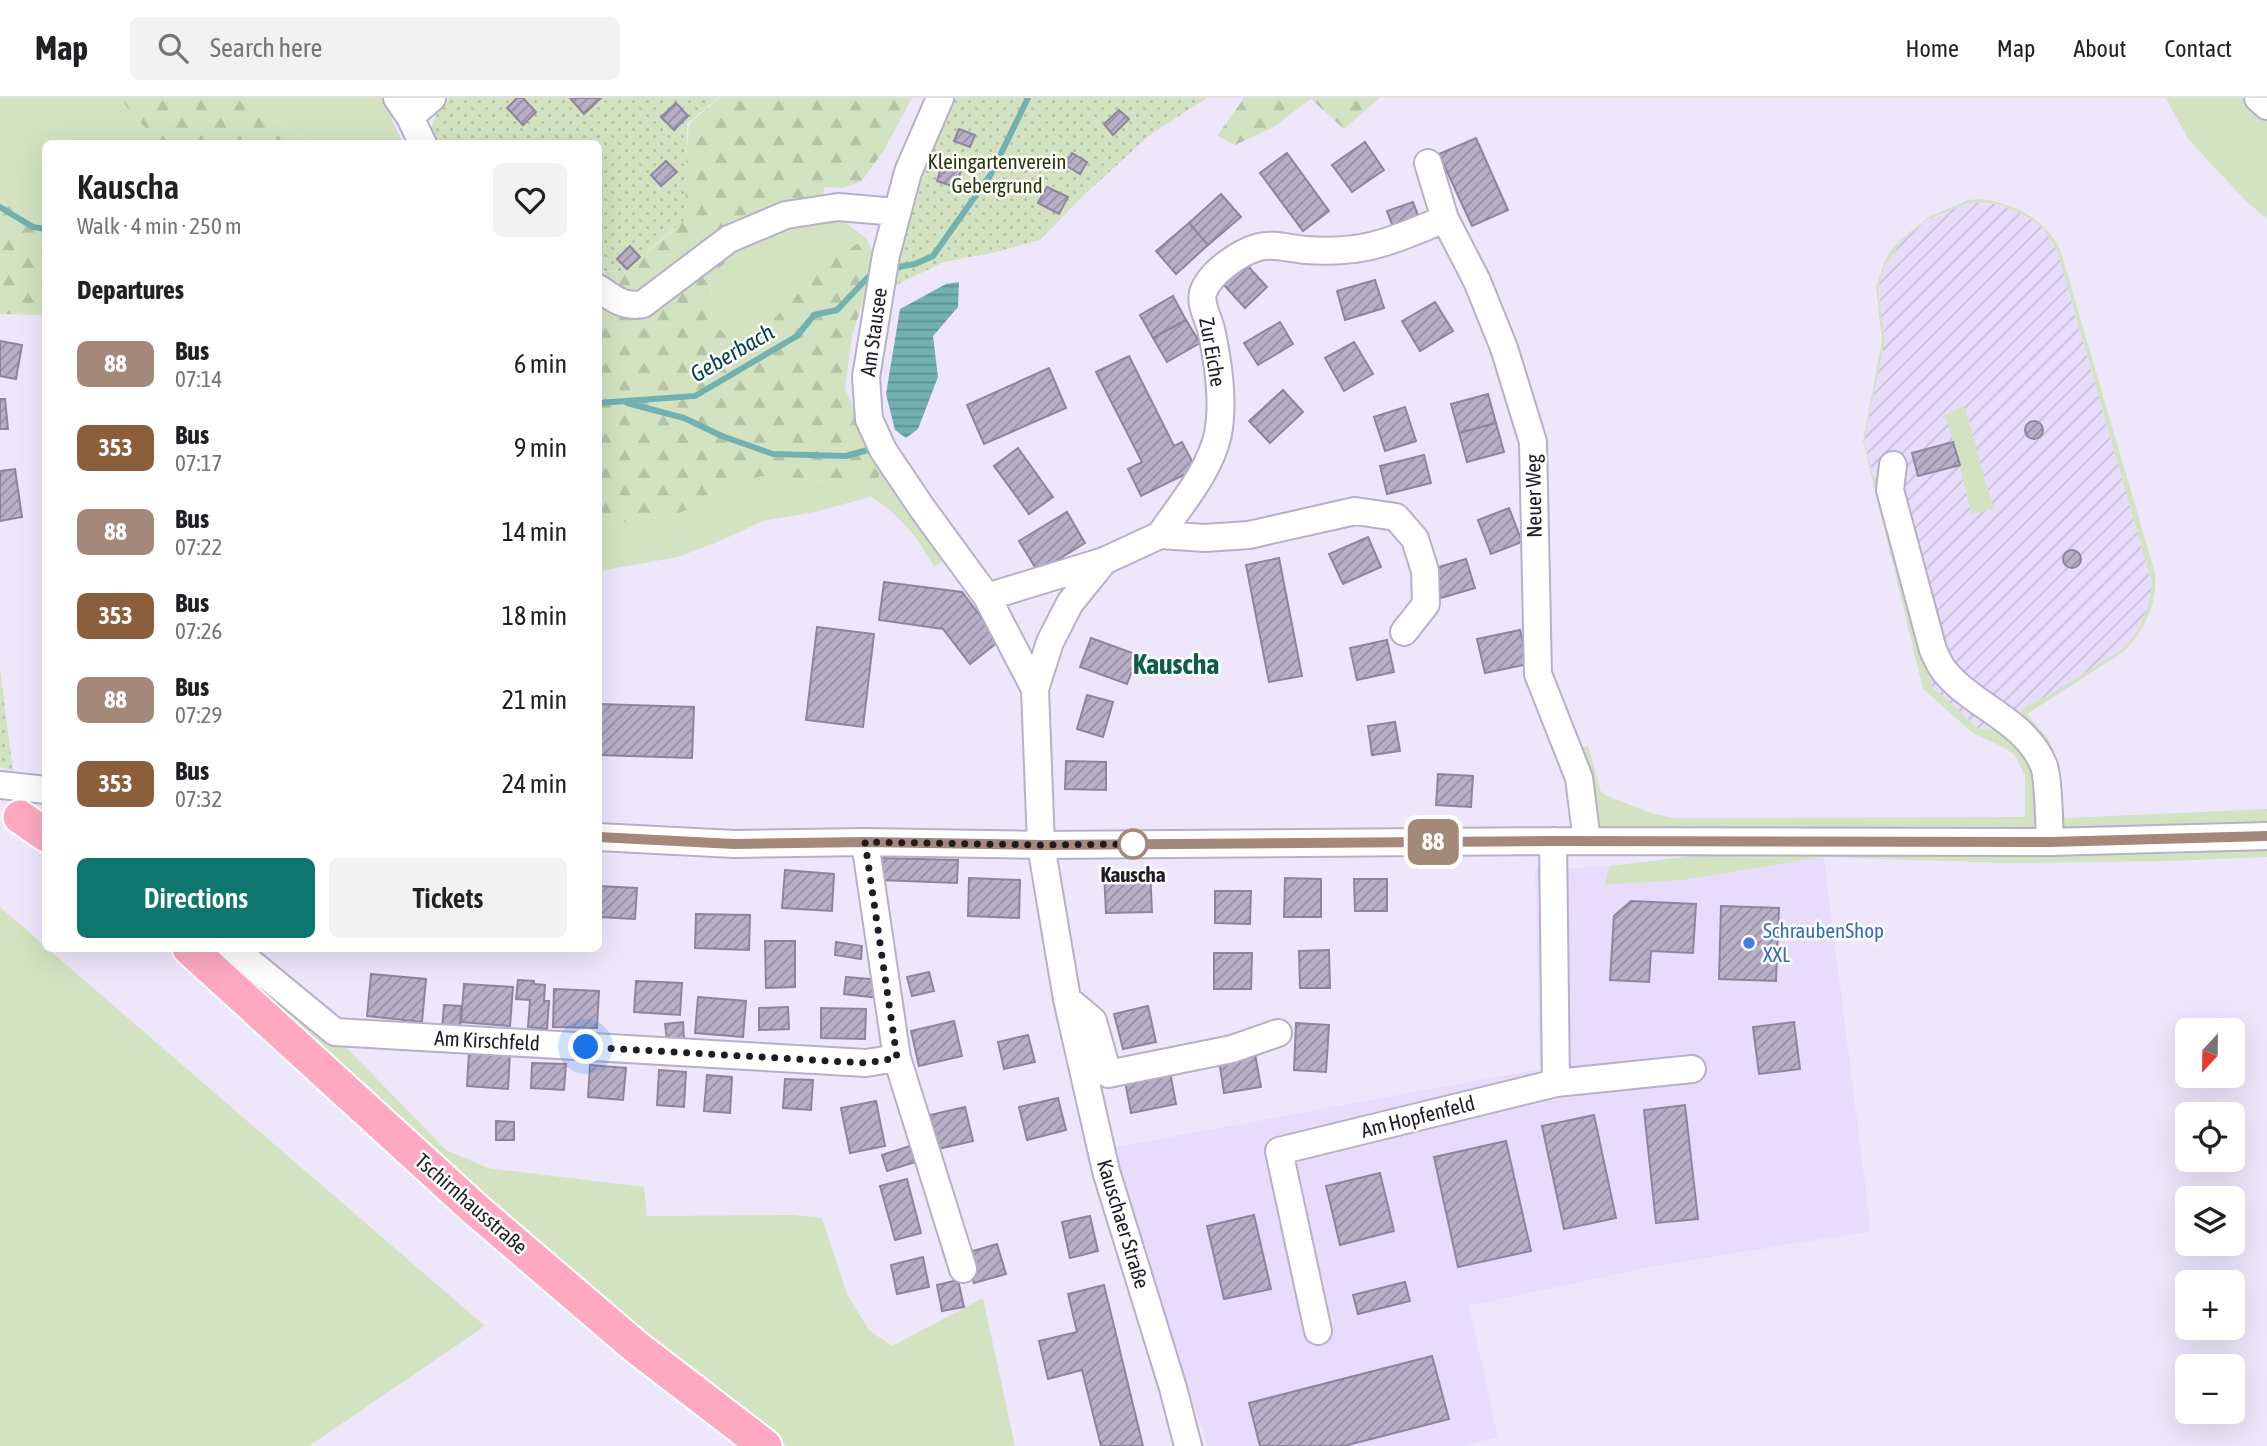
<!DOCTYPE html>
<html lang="en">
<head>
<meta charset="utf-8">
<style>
  :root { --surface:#fff; --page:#f2f2f2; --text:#202124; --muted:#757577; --line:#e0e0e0; --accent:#0f766e }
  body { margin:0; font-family:"Asap Condensed",sans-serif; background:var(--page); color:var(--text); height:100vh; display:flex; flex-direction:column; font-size:26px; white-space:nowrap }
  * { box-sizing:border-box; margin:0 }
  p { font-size:23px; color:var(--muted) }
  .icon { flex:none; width:38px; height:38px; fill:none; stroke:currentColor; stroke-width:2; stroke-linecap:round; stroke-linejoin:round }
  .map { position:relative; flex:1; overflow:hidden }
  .side { position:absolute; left:42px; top:42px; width:560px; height:812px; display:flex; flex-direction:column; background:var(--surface); border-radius:10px; box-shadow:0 7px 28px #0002 }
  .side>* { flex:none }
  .badge { padding:0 14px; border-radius:10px; font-size:24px; line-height:46px }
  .needle { width:46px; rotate:202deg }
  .fabs { position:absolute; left:2175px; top:920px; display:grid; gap:14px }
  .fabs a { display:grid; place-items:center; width:70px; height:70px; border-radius:10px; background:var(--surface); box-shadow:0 7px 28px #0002; font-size:35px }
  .you { position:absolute; width:35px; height:35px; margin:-18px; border:5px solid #fff; border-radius:50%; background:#1a73e8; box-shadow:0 0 0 10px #1a73e833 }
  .map>.badge { position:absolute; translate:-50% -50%; box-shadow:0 0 0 4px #fff }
  h2 { padding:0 35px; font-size:26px; line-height:63px }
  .round { display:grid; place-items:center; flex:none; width:74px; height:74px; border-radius:10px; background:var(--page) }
  .headline { display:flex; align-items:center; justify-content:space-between; height:119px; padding:0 35px }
  h1 { font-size:33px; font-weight:600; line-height:52px }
  .action { display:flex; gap:14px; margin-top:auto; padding:14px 35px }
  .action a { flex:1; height:80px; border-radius:10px; background:var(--accent); color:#fff; font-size:28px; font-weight:600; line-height:80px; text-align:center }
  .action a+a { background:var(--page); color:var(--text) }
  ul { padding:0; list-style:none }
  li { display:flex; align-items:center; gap:21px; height:84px; padding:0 35px }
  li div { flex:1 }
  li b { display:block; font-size:26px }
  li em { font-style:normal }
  li .badge { min-width:77px; font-weight:700; text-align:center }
  header { display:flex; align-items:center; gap:42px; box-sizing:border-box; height:98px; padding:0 35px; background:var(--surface); border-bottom:2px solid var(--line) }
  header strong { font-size:33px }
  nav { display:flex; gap:38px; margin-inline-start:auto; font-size:24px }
  .search { width:490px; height:63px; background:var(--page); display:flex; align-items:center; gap:18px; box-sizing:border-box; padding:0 24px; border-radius:10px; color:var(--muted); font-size:26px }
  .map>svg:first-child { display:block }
  .built { fill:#e8dcfd }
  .industrial { fill:url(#industrial-furrows) }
  .grass { fill:#d3e3c1 }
  .forest { fill:url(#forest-firs) }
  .park { fill:url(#park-dots) }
  .water { fill:url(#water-rules) }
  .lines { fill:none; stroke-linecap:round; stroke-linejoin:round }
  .stream { stroke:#72b1b1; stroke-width:6 }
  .building { fill:url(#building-hatch); stroke:#8e859d; stroke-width:2 }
  .minor-casing { stroke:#b8afc8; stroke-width:30 }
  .major-casing { stroke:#fff; stroke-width:37 }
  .minor { stroke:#fff; stroke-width:26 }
  .major { stroke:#fea9c1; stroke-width:33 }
  .line-casing { stroke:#fff; stroke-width:16 }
  .line { stroke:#a4897a; stroke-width:10 }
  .walk { stroke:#201c25; stroke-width:7; stroke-dasharray:0 12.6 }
  .stop-dot { fill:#fff; stroke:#a4897a; stroke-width:3.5 }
  .shop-dot { fill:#3f7fe0; stroke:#fff; stroke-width:2.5 }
  .labels { text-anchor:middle; stroke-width:5; stroke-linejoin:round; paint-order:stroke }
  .park-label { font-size:21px; fill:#273907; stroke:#fff }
  .street-label { font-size:21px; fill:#201c25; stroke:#fff }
  .stop-label { font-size:21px; font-weight:bold; fill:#201c25; stroke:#fff }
  .shop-label { font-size:21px; fill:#366cbe; stroke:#fff; text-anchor:start }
  .water-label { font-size:23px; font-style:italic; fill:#044243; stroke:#fff }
  .district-label { font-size:28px; font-weight:bold; fill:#0d5d49; stroke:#fff }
</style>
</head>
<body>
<header>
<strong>Map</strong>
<div class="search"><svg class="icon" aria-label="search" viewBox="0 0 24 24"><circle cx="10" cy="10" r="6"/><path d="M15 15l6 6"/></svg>Search here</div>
<nav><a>Home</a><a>Map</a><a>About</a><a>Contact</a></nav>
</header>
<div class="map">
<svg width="2267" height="1348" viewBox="0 0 2267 1348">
  <defs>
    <pattern id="industrial-furrows" width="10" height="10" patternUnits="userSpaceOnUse" patternTransform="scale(1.75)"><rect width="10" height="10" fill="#e8dcfd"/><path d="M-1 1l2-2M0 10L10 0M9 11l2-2" fill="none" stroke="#c7bcd9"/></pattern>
    <pattern id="forest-firs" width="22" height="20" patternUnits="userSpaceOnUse" patternTransform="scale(1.75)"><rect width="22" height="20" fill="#d3e3c1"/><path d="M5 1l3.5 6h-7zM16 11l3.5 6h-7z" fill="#b5c2a6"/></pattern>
    <pattern id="park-dots" width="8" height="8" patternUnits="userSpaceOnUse" patternTransform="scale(1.75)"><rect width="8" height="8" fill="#d3e3c1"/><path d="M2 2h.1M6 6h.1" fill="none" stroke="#b5c2a6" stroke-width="1.8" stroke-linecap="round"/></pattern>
    <pattern id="water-rules" width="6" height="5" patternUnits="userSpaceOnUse" patternTransform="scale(1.75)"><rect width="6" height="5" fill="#72b1b1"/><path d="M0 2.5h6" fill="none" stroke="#5d8f90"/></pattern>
    <pattern id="building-hatch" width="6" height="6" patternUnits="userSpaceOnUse" patternTransform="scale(1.75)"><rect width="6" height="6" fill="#b8b0c8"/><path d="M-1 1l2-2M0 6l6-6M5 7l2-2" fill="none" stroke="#958ea2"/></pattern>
  </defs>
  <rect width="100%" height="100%" fill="#eee7fc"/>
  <!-- built -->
  <path class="built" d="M1824,759L1871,1133L1645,1170L1469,1208L1498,1339L1464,1348H1208L1137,1151L1110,1050L1540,971L1535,772L1609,768L1606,787L1683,782Z"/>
  <!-- industrial -->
  <path class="industrial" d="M1983,104L2002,107L2030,120L2043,130L2057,152L2152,486L2150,506L2131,544L2121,552L2047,598L2026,608L2004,633L1978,630L1932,589L1864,344L1885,242L1878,190L1886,166L1902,142L1930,121L1969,105Z"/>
  <!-- grass -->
  <path class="grass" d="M0,0H123L125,7L159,45L46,46L45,129L0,103Z
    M256,0H392V22L403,45H316L290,33Z
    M2166,0H2244L2267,22V121L2245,102L2188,41Z
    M1983,101C2016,107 2044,120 2060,151L2155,475C2158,505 2144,534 2123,554L2027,616L2049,642L2057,666L2065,720L2267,711V730L2065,733L2055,718L2015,621L2026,608L2047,598L2121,552C2139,537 2150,510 2152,486L2057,152L2043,130L2030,120L2002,107L1983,104L1969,105L1929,121L1902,142L1886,166L1878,190L1885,242L1864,344L1932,589L1978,630L2004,633L2030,657L2041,715L2032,734L1599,731L1584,672L1575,651L1588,648L1601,694L1605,697L1651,715L1674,720L2025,719V678L2016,659L2009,652L1973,635L1923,591L1863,343L1882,242L1876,189L1884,165L1891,152L1901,141L1929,119L1968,102Z
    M823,108L866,140L827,165L771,224L735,245C704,222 710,209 714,174L750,146Z
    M1964,307L1994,411L1971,416L1954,344L1944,318Z
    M883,365L892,388L942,463L934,469C919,441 899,414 870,399L815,414L763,423L720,443L678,459L599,473V428L677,416L761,378L876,387Z
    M2267,751V759L2169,763L2006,765L1824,759L1683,782L1605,787L1609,768L1725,754L2181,756Z
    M0,809L45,848L46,850L48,851L485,1228L309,1348H0Z
    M214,851H222L341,944L446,1052L488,1070L644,1089L647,1118L793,1117L822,1120L847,1196L869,1232L892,1248L983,1200L1015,1348H787L643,1238L491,1106Z"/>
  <!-- forest -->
  <path class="forest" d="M123,0H256L290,33L316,45H159L125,7Z
    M719,0H912L884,52L862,83L843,90L824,89L823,108L750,146L714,174C710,209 704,222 735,245L771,224L827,165L866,140L876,161L852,238L845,291L864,333L883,365L876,387L761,378L677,416L599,428V174H623L676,130L685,75L689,26Z
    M1244,0H1380L1344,31L1311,1L1272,30L1235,47L1217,38Z
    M0,103L45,129V217L0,216Z"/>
  <!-- park -->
  <path class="park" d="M449,0H718L687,26L685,121L623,174L599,173L598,46L432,45C429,26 435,14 449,0Z
    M947,0H1207L1151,36L1084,97L1040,142L992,155L944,164L892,189C905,122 920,63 947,0Z
    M0,571L13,673L0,669Z"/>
  <!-- water -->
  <path class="water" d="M959,184L958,209L933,238L938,279L918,331L906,340L895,332L886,296L900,211L946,186Z"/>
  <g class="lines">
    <!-- stream -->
    <path class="stream" d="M0,109L33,129L46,131
      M892,170L915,166L933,158L991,76L1028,0
      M598,305L695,298L797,238L814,217L837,212L874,173
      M627,305L684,320L722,338L773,356L846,358L875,350"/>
  </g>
  <!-- building -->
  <path class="building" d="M517,0H523L536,14L523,27L507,10Z
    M570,0H601L584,16Z
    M676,5L688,18L674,32L661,19Z
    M1119,12L1129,21L1113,37L1104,26Z
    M959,31L975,37L970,49L954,43Z
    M1476,40L1508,112L1472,128L1439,56Z
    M1365,44L1384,72L1352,94L1332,67Z
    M1072,55L1087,64L1080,76L1065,67Z
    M1287,55L1329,113L1303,133L1260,75Z
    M666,63L677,74L661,88L651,77Z
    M942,67L961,73L955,89L937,83Z
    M1047,89L1068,99L1059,116L1038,105Z
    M1221,96L1241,119L1208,147L1189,125Z
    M1413,104L1419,120L1393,129L1387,113Z
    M1189,125L1208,147L1176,176L1156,153Z
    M630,148L640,159L627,171L617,161Z
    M1245,165L1267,189L1245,210L1223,186Z
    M1375,182L1384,210L1345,222L1337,193Z
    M1173,198L1186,222L1153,240L1140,217Z
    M1435,204L1453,233L1420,253L1402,223Z
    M1186,222L1200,245L1167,264L1153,240Z
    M1280,224L1293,246L1258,267L1244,245Z
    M0,243L22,247L16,281L0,278Z
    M1354,244L1373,276L1344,293L1325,260Z
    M1129,258L1174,348L1182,344L1196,371L1141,398L1128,371L1142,364L1096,274Z
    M1049,270L1066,310L984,346L967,307Z
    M1283,292L1303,314L1270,345L1249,323Z
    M1488,296L1496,325L1459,335L1451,306Z
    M0,301H5L8,331H0Z
    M1405,309L1416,343L1385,353L1374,319Z
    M2025 332a9 9 0 1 1 18 0a9 9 0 1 1-18 0Z
    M1496,325L1504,354L1467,364L1459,335Z
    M1953,344L1960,367L1918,378L1912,355Z
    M1018,350L1053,399L1029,416L994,368Z
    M1424,357L1431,385L1387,396L1380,368Z
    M15,371L22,419L0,423V373Z
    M1509,410L1522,444L1491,456L1478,422Z
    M1067,414L1085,445L1038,474L1019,443Z
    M1368,439L1381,469L1343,486L1329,456Z
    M2063 461a9 9 0 1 1 18 0a9 9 0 1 1-18 0Z
    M1279,460L1302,578L1269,584L1246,467Z
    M1466,461L1475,490L1441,500L1432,471Z
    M884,484L962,494L999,543L970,566L943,531L879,522Z
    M817,529L874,536L863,629L806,622Z
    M1520,532L1528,566L1485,575L1477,541Z
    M1091,540L1138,557L1127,586L1080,569Z
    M1387,542L1394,574L1357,582L1350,550Z
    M1087,597L1113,604L1103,639L1077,631Z
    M598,606L694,609L692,660L598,657Z
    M1395,624L1400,653L1372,657L1368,628Z
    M1066,663L1106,664V692L1065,691Z
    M1438,676L1473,678L1471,709L1436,707Z
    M881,760L958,762L957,785L880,782Z
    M785,772L834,776L832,813L782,810Z
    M1150,772L1152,814L1106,815L1104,774Z
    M969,780L1020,782L1019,820L968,818Z
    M1285,780L1321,781V819H1284Z
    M1354,781H1387V813H1355Z
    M598,788L637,790L635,821L598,819Z
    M1215,793H1251L1250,826L1215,825Z
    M1631,803L1696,806L1693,855L1651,853L1649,884L1610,882L1614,818Z
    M1721,808L1779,810L1776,883L1719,881Z
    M696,816L750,817L749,852L695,850Z
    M765,843H795V889L766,890Z
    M836,844L862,848L861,861L835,857Z
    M1329,852L1330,890H1300L1299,853Z
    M1214,855H1252L1251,891H1214Z
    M929,874L934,893L912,898L907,879Z
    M371,876L426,881L422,924L367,918Z
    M846,879L881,882L879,900L844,896Z
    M518,882L534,883V886L545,887L544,903H549L547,931L528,929L530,902L516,901Z
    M636,883L682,885L680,917L634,914Z
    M464,886L513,889L510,928L461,924Z
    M554,891L599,893L597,930L553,929Z
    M698,899L746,903L743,939L695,935Z
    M444,907L461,908L460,932L442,931Z
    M1148,908L1156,944L1123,951L1114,916Z
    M788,909L789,931L759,932V910Z
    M821,910L866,911L865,941L821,940Z
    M954,923L962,958L919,968L911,933Z
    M683,924L684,941L667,942L665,926Z
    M1794,924L1800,971L1759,976L1753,929Z
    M1296,925L1329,927L1326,974L1294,972Z
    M1028,937L1035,964L1004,971L998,944Z
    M469,953L510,955L508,991L467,988Z
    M1255,956L1261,989L1224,995L1219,962Z
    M532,965L566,966L564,992L531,990Z
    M590,967L626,970L623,1002L588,999Z
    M1169,969L1176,1006L1131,1015L1124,978Z
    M659,972L686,974L684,1009L657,1007Z
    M707,977L732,979L730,1015L704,1013Z
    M785,981L813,982L811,1012L783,1010Z
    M1058,1000L1066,1032L1027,1042L1019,1009Z
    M876,1003L885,1048L850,1055L841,1010Z
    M1685,1007L1698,1121L1656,1125L1644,1012Z
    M965,1009L973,1043L938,1051L930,1017Z
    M1594,1017L1616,1120L1564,1131L1542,1028Z
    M496,1023L514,1024V1042H496Z
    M1506,1043L1531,1153L1458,1169L1434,1059Z
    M910,1048L915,1064L887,1073L882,1057Z
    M1380,1075L1394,1133L1340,1147L1326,1088Z
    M907,1081L921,1135L895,1142L880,1088Z
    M1254,1117L1271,1191L1224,1201L1207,1128Z
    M1090,1118L1098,1153L1070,1160L1062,1124Z
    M997,1146L1006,1176L974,1185L966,1155Z
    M923,1159L929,1189L897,1196L891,1167Z
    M958,1182L964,1209L942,1213L937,1187Z
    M1405,1184L1410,1203L1358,1216L1353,1197Z
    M1104,1187L1143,1348H1101L1082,1272L1048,1281L1039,1243L1077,1234L1068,1196Z
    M1432,1258L1449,1321L1344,1348H1260L1249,1305Z"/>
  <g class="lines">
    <defs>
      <path id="minor" d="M397,0L410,19L423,46
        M940,0L908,74L886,157L866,279L869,321L883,352L922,410L987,499L1035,591L1041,747L1067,901L1106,1073L1173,1290L1188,1348
        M2258,0L2267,8
        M410,19L432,0
        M1428,65L1445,121L1477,183L1504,250L1533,344L1538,576L1579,680L1587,743
        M598,190C613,200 624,210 643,206L729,141L786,117L838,109L897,114
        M1893,367L1890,392L1933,552C1937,560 1940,569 1946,575C1976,610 2026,623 2044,668C2049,682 2049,727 2050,744
        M1160,437C1181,406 1210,373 1218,336C1224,304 1218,263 1211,231C1208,220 1200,206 1203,195C1209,175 1240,154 1259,149C1273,145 1291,151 1306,152C1321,153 1339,153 1354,151C1383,148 1417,132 1445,121
        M987,499L1104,463L1160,437L1205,440L1249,437L1355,413L1396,419L1415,441L1425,473L1426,506L1404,534
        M1035,591L1050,544L1070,505L1104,463
        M0,687L46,692
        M598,739L734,746L865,744L1041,747L1553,743L2050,744L2267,738
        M865,744L897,960L963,1171
        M233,850L335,934L866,965L897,960
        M1067,901L1093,923L1108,976L1232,951L1278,935
        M1556,985L1692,971
        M1318,1233L1279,1053L1556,985L1553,743"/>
      <path id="major" d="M20,719L46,737
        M189,850L476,1112L636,1249L765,1348"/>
    </defs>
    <!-- minor casing -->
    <use href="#minor" class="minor-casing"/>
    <!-- major casing -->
    <use href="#major" class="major-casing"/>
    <!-- minor -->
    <use href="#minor" class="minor"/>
    <!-- major -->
    <use href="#major" class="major"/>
  </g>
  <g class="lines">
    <defs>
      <path id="line" d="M598,739L734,746L865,744L1041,747L1553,743L2050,744L2267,738"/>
    </defs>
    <!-- line casing -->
    <use href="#line" class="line-casing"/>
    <!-- line -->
    <use href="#line" class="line"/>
    <!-- walk -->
    <path class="walk" d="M586,949L866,965L897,960L865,744L1041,747L1133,746"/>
  </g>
  <!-- markers -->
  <circle class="stop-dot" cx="1133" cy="746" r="14"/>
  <circle class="shop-dot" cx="1749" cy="845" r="7"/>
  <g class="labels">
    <!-- park labels -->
    <g class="park-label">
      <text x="997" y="71">Kleingartenverein<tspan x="997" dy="24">Gebergrund</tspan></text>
    </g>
    <!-- street labels -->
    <g class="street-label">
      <text transform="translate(874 234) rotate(-82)" y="7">Am Stausee</text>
      <text transform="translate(1212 254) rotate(80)" y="7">Zur Eiche</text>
      <text transform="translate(1534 398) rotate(-91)" y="7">Neuer Weg</text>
      <text transform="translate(487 943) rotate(3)" y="7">Am Kirschfeld</text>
      <text transform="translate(1418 1019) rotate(-14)" y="7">Am Hopfenfeld</text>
      <text transform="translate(471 1106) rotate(41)" y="7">Tschirnhausstraße</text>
      <text transform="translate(1123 1126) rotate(73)" y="7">Kauschaer Straße</text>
    </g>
    <!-- stop labels -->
    <g class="stop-label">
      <text x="1133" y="784">Kauscha</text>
    </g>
    <!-- shop labels -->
    <g class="shop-label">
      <text x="1763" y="840">SchraubenShop<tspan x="1763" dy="24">XXL</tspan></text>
    </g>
    <!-- water labels -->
    <g class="water-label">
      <text transform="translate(732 255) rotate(-30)" y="8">Geberbach</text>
    </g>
    <!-- district labels -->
    <g class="district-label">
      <text x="1176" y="576">Kauscha</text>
    </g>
  </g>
</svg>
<div class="fabs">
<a><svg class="needle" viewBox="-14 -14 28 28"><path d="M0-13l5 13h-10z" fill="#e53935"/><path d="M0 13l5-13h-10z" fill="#757577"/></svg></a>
<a><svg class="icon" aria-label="locate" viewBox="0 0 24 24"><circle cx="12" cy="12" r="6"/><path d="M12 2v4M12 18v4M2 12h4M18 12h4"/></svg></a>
<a><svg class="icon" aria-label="layers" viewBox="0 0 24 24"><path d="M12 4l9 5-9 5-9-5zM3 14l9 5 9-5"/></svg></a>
<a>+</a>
<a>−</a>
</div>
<div class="you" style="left:586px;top:949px"></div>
<b class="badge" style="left:1433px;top:744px;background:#a4897a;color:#fff">88</b>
<section class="side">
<div class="headline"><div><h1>Kauscha</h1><p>Walk · 4 min · 250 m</p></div><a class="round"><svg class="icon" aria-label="heart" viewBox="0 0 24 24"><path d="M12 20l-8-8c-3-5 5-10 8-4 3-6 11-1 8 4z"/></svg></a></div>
<h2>Departures</h2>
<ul>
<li><span class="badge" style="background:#a4897a;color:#fff">88</span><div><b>Bus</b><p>07:14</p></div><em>6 min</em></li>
<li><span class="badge" style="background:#8b5e3c;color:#fff">353</span><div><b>Bus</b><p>07:17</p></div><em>9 min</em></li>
<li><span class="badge" style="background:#a4897a;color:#fff">88</span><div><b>Bus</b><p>07:22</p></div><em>14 min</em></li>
<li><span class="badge" style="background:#8b5e3c;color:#fff">353</span><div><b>Bus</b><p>07:26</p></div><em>18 min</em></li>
<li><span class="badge" style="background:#a4897a;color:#fff">88</span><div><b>Bus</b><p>07:29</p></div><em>21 min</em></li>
<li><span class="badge" style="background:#8b5e3c;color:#fff">353</span><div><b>Bus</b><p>07:32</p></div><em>24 min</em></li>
</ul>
<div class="action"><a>Directions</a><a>Tickets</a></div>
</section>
</div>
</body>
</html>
